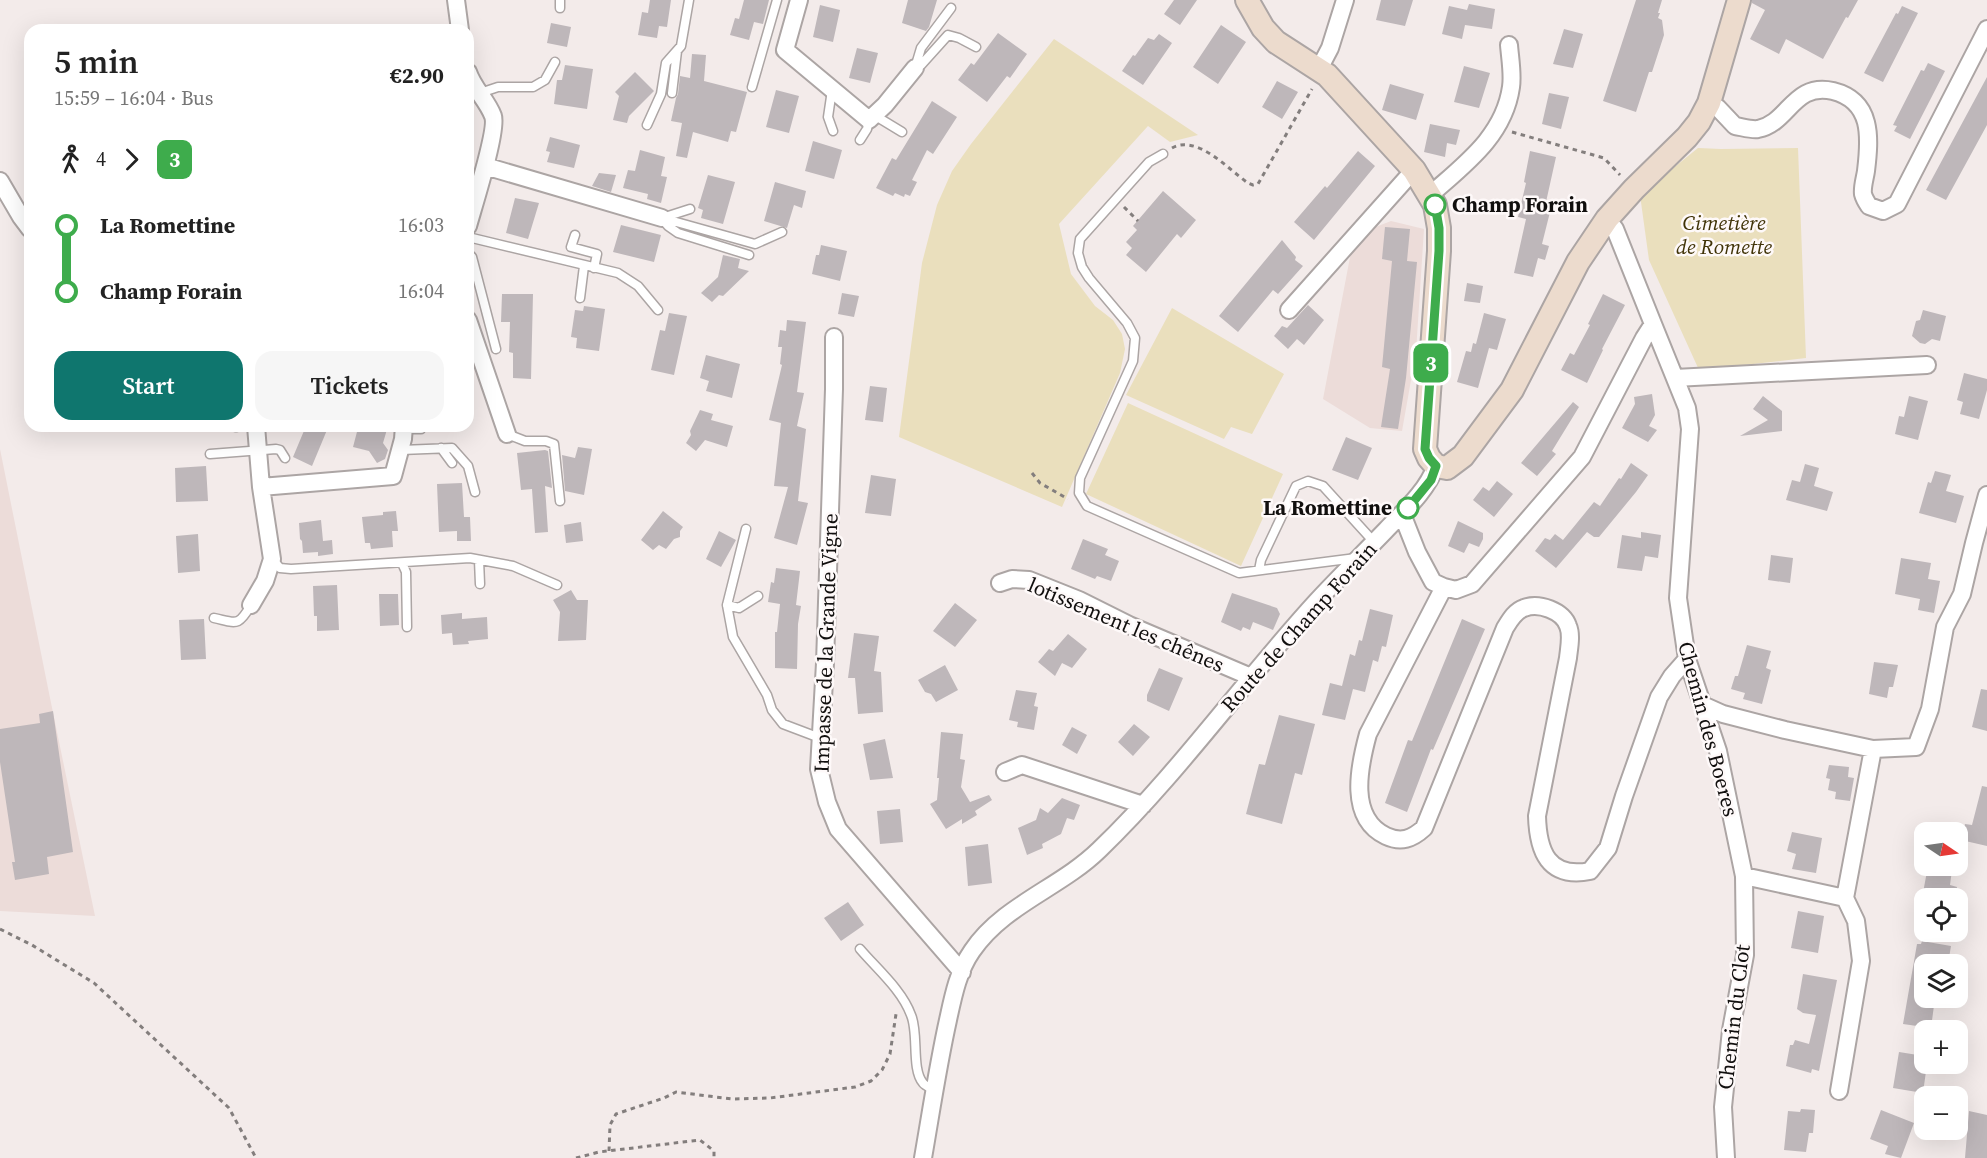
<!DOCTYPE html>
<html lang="en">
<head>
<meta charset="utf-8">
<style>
  :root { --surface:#fff; --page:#f6f6f6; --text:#222; --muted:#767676; --accent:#0f766e }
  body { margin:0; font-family:"Source Serif 4",serif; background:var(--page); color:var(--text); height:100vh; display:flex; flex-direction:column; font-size:22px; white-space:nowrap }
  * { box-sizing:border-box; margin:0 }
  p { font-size:20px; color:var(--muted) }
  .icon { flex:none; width:33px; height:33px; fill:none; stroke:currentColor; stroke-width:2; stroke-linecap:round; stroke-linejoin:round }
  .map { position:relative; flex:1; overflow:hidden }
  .side { position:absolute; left:24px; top:24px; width:450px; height:408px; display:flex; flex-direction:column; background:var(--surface); border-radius:18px; box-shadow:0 6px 24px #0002 }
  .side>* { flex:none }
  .badge { padding:0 12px; border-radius:9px; font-size:21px; line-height:39px }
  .needle { width:39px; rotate:103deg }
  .buttons { position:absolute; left:1914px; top:822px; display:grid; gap:12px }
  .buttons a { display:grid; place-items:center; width:54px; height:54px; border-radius:12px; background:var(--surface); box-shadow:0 6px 24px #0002; font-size:30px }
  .map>.badge { position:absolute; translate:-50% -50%; box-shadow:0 0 0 3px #fff }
  .legs { display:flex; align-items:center; gap:9px; height:66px; padding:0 30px; font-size:20px }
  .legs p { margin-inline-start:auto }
  .overview { display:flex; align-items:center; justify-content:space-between; height:102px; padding:0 30px }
  h1 { font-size:33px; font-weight:600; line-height:45px }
  .cta { display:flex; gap:12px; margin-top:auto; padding:12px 30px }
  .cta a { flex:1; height:69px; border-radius:18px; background:var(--accent); color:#fff; font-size:24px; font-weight:600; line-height:69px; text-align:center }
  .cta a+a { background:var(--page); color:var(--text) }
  ul { padding:0 30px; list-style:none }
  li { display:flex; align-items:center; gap:21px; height:66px; font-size:22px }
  li i { display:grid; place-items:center; width:9px; height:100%; margin:0 8px; background:currentColor }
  li i::after { content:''; width:15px; height:15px; margin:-8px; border:4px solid; border-radius:50%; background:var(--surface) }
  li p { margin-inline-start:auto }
  li:first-child i { background:linear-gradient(#0000 50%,currentColor 0) }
  li:last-child i { background:linear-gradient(currentColor 50%,#0000 0) }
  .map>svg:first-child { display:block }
  .built { fill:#ecdcd9 }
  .green { fill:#eadfbd }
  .building { fill:#beb7ba }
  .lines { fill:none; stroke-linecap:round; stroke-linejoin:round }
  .service-casing { stroke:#aca5a4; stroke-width:11 }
  .minor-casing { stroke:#aca5a4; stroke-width:20 }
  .secondary-casing { stroke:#aca5a4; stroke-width:26 }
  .path { stroke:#837e7d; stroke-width:3; stroke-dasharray:4.5 4.5; stroke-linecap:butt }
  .service { stroke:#fff; stroke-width:8 }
  .minor { stroke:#fff; stroke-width:16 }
  .secondary { stroke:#ecdbcd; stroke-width:22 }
  .line-1-casing { stroke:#fff; stroke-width:14 }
  .line-1 { stroke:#3eac4c; stroke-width:9 }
  .stop-1-dot { fill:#fff; stroke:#3eac4c; stroke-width:3 }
  .labels { text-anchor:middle; stroke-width:5; stroke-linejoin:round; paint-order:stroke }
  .stop-label { font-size:21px; font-weight:bold; fill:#110f0e; stroke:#fef9f9; text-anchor:start }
  .park-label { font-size:21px; font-style:italic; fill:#403307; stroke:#fef9f9 }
  .street-label { font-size:21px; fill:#110f0e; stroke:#fef9f9 }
</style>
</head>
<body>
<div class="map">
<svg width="1987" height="1158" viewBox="0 0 1987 1158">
  <rect width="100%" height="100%" fill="#f3ebea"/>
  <!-- built -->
  <path class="built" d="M1391,221L1424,229L1416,352L1402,431L1370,428L1323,399L1351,252L1368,230Z
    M0,449L50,698L95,916L0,911Z"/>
  <!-- green -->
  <path class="green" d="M1054,39L1198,135L1170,142L1148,126L1059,224L1071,274L1095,306L1113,320L1122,334L1125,349L1120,373L1062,507L899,437L922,263L937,205L952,171L971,144Z
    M1698,148L1721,149L1798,148L1806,358L1699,370L1649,260L1640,195Z
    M1172,308L1284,374L1252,434L1231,427L1224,439L1126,395Z
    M1128,403L1283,474L1241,566L1086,494Z"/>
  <!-- building -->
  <path class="building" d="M650,0H671L667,27L659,26L657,38L638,35L642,12L648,13Z
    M744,0H769L763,24L754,22L749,40L730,35L735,18L739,19Z
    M908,0H937L929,27L926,31L902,23Z
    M1174,0H1197L1180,25L1164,14Z
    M1381,0H1413L1405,26L1376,20Z
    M1636,0H1662L1658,13H1660L1658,18L1662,20L1664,35L1652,72H1649L1636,112L1603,101Z
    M1752,0H1858L1848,18L1846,17L1823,59L1786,39L1779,54L1750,39L1765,10L1752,3Z
    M1469,4L1495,9L1492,29L1465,25L1462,39L1442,34L1449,6L1467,10Z
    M820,5L840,10L833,42L813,37Z
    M1902,6L1918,13L1883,82L1864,73L1896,13L1898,14Z
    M551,23L571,27L567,47L547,43Z
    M1221,25L1246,42L1218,84L1193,67Z
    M1564,29L1583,34L1573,68L1553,64Z
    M998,33L1027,54L1010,78L1007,76L987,102L958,80L971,63L974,65Z
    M1159,34L1172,43L1143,85L1122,71L1133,55L1135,56L1148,38L1154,40Z
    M857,48L878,53L870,83L849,78Z
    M692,54L706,55L704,81L747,92L736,132L731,131L728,142L693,132L687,158L676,156L682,123L671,121L676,98L678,94L680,76L690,78Z
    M1928,63L1945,71L1910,139L1894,131L1897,126L1893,125L1921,70L1924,71Z
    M565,65L593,69L587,109L554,104L557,80H562Z
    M1464,66L1490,73L1479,108L1454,102Z
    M635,72L654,91L629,116L627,123L613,120L619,96L615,92Z
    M1987,77V125L1946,200L1926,190Z
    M1277,81L1298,92L1282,119L1262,107Z
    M1390,84L1424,94L1416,120L1382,110Z
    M776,90L799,96L789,133L766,127Z
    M1549,93L1569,97L1561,129L1542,124Z
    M932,101L957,117L933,154L927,150L912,180L917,182L910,196L905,194L904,197L895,193L893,196L876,188L892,158L896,160Z
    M1430,124L1460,130L1456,145L1447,143L1445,157L1424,152Z
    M550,137L580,145L574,168L547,162L550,152L546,151Z
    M813,141L842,150L834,179L805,171Z
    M640,150L665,157L661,176L667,177L661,203L647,199L648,194L623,188L628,170L635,171Z
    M1358,151L1375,166L1314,240L1294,222L1325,186L1327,188Z
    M1530,151L1556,157L1546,202L1552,204L1542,244L1549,246L1545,260L1538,258L1533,277L1514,273L1526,219L1518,217L1526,183L1524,182Z
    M599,173L616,175L611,192L592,186Z
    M708,175L735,182L723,224L701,218L703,210L698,208Z
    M775,182L806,191L802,208L794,205L787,228L764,221Z
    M1163,191L1196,220L1181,238L1177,234L1146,272L1126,255L1132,248L1126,242L1137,230L1133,226Z
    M515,198L539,203L528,239L506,233Z
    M621,225L661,235L654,262L613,252Z
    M1385,227L1410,229L1407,261L1417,262L1406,378L1398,429L1381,427L1390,369L1382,367L1392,261L1382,259Z
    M1282,240L1296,257L1295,260L1303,266L1278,294L1273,290L1238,332L1219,316Z
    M821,245L847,251L840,281L812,274L816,255H819Z
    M723,255L740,259L738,268L749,271L723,296L719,295L712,302L701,293L718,277Z
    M1467,283L1483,286L1480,303L1464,301Z
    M842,293L859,296L854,317L838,314Z
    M502,294H533L531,379L513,378V353L509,352L510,322H501Z
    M1603,294L1625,305L1602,349L1603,350L1587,383L1561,370L1570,353L1574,355L1590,325L1588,324Z
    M1308,305L1324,320L1304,345L1297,339L1288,349L1274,336L1282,326L1287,328Z
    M584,306L605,309L599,351L576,348L577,338L571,337L575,310L583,311Z
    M1923,310L1946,316L1940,341L1932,339L1925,344L1920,343L1912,336L1916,321L1920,320Z
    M669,313L687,316L674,375L651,370L660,330L665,331Z
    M1484,313L1506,319L1497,350L1489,348L1478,388L1457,382L1466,351L1471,352L1473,343L1476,344Z
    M787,320L806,322L797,392L804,393L797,426L806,429L798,501L808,503L797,545L774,538L788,487L774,486L781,423L769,420L782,365L780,364L782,347H778L780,330L786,331Z
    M706,355L740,364L732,398L706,391L709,381L700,378Z
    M1964,373L1987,379V390L1979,419L1960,414L1963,402L1957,400Z
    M870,386L887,388L883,422L865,420Z
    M1652,394L1655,415L1649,426L1657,430L1648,442L1622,428L1635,404L1634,397Z
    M1763,396L1782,411V431L1740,436L1768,420L1753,409Z
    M1909,396L1928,401L1918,440L1895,434L1899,416L1904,417Z
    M1573,402L1579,407L1552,451L1556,454L1537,476L1521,463Z
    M700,410L713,414L711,420L733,426L727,447L705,440L696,451L686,443L691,435L690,431Z
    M306,426H317L327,430L312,466L293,457Z
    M364,426H388L383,443L388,450L385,459L377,463L369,451L353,447L358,428L363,429Z
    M1346,437L1372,448L1358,480L1332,470Z
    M578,447L592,449L584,495L565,491L562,455L575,458Z
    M545,450L548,451L552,488L545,486L548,532L535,533L532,489L521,490L517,453Z
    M1631,463L1648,475L1636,492L1599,537H1594L1587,532L1556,568L1535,551L1545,538L1550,540L1555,534L1563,540L1594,502L1600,506L1619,478L1621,479Z
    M1805,464L1819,468L1814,486L1833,492L1827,511L1786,500L1792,480L1800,482Z
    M206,466L208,501L176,502L175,468Z
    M1935,471L1951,475L1946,491L1964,496L1956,523L1919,513L1928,482L1931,483Z
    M871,475L896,479L891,516L865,513Z
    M1497,481L1513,494L1494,517L1473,500L1483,487L1489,491Z
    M462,483L464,517H470L471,541H457V531L439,532L437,484Z
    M396,511L398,531H392L393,547L371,549L370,543H365L362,517L383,515V512Z
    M663,511L683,527L680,531V537L674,539L666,549L659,545L653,550L641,540Z
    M321,520L323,541L332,540L333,554L318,556V552L303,553L302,541L300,539L299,523Z
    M1458,521L1483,533V539L1479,547L1469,543L1464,553L1448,546Z
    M581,522L583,541L566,543L564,525Z
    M719,531L736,540L721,567L706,559Z
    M1641,532L1661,535L1658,558L1645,556L1642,571L1617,568L1622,535L1641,538Z
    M198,534L200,571L178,573L176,536Z
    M1083,539L1108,549L1105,555L1119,561L1111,581L1097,576L1095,579L1071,569Z
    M1771,555L1793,558L1790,583L1768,580Z
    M1901,558L1931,563L1928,579L1940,581L1934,613L1918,610L1920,599L1895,594Z
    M776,568L800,571L796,605L801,606L798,624L797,669L775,668V632H777L780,604L768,602L771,582L774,583Z
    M337,585L339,630L317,631V616H314L313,586Z
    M571,590L577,600H588L586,640L558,641L560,612L553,600Z
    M1232,593L1277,608L1280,614L1273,630L1253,622L1250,630L1243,627L1241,631L1221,622Z
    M379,594H398L399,625L380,626Z
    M955,603L977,620L955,647L933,631Z
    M1370,609L1393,615L1386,647L1382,646L1378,662L1373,660L1365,692L1353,689L1345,720L1322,715L1330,683L1342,686L1350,654L1355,656L1359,640L1362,641Z
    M462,613V619L487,617L488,639L468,641L469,644L453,645L452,633L442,634L441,615Z
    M204,619L206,659L181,660L179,620Z
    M1462,619L1485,629L1433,750L1431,749L1407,812L1385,803L1408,740L1412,741Z
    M854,633L879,636L874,671L881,672L883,712L858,714L855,678H848Z
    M1068,634L1087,649L1072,668L1062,663L1055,676L1038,662L1049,649L1053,651Z
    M1747,645L1771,651L1766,668L1771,670L1762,704L1743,699L1745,693L1731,689L1735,676H1738Z
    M1874,662L1898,665L1893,687H1889L1887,698L1869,694Z
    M945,665L958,690L936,702L931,694L925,692L918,680Z
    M1159,668L1183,678L1169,711L1147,701V695Z
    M1981,689L1987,690V731L1972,727Z
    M1016,690L1037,693L1034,706L1038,707L1034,730L1017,727L1018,722L1009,720Z
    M53,711L73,852L47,857L49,874L15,880L12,862H15L0,762V729L40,723L39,714Z
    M1279,715L1315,724L1302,775L1295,773L1282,824L1246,814L1259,764L1265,765Z
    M1134,724L1150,737L1133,756L1118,742Z
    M1072,727L1087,735L1077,754L1062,745Z
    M941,732L963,734L960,759L965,760L961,787L970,802L989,795L992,800L975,811L977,815L962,824V819L946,829L930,804L937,800L939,778H937Z
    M885,739L893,778L870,780L863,744Z
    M1829,765L1849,767L1848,777L1854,778L1850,801L1835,799L1836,792L1828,790L1830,779L1826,778Z
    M1982,786L1987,787V846L1961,840L1965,824L1972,825Z
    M1062,798L1080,805L1074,820L1067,818L1061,834L1042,844L1043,848L1027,855L1018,828L1036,820L1040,808L1048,813Z
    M900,809L903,842L880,844L877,811Z
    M1792,832L1822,838L1816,873L1792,869L1796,854L1787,851Z
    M988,844L992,883L968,886L965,847Z
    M1928,866L1952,870L1950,885L1957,887L1955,898H1922Z
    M848,902L864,925L841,941L824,918Z
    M1798,911L1824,916L1818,953L1791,948Z
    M1922,941L1951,946L1948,964H1924V998H1935L1931,1028L1903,1024L1917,944H1921Z
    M1803,974L1837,980L1819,1071L1812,1069L1811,1073L1786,1066L1790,1045H1793L1795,1040L1809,1044L1816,1015L1803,1013L1797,1009Z
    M1899,1052L1924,1056V1064H1927L1923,1093L1893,1088Z
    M1801,1109L1815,1110L1813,1133H1809L1806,1152L1784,1150L1788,1111L1800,1112Z
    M1881,1110L1914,1123L1901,1158L1885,1154L1888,1146L1870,1139Z
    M1969,1111L1987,1115V1158H1965Z"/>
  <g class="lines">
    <defs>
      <path id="service" d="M560,0V8
        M915,68L921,65L948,35L959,38L976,47
        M915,68L921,48L951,8
        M752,87L777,0
        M832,90L828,117L833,131
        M480,93L498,87H533L545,80L555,62
        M672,93L677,51
        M874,115L902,132
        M647,125L661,94L666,63L681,46L689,0
        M860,140L867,129L869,120
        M1163,154L1149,162L1080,239L1078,253L1082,267L1089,278L1127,323L1135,338L1133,361L1080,478L1079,493L1087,506L1239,573L1356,558
        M662,218L755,244L782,232
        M662,218L690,209
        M662,219L668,226L678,233L749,255
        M575,235L571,247L597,254L594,268
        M468,237L618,273L638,286L658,310
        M468,253L472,257L496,349
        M580,298L584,266
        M236,427V426
        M403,429H421
        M507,434L525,441H546L554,444L560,501
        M441,448L452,463
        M401,450L452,448L468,466L475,492
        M210,454L276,449L280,450L285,458
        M746,529L727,605L739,608L758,596
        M272,559L280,568L291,569L470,558L513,566L557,585
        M479,560L480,584
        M402,563L406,572L407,627
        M1259,570L1261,560L1296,486L1308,481L1323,486L1374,542
        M727,605L733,637L767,695L772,710L783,724L820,738
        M214,618C237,623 238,627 251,605
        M860,949C877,969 902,990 911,1015C919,1033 911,1069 923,1083C925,1086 931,1088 935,1090"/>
      <path id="minor" d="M456,0L460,30
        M799,0L785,50L869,120L885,105L915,68
        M1319,69L1330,48L1345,0
        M468,72C473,88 487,100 493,116C498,129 473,208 468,226
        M1709,103L1718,108L1735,126C1742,127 1751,130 1758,129C1789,123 1793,82 1833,91C1873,101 1870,138 1866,171C1865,178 1862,187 1863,194C1864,198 1867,203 1869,206L1883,211L1897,204L1987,29
        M485,166L662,218
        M0,181L21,217L30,229
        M1430,195C1465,164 1504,136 1511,87C1513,74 1510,58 1509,45
        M1289,310L1414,170
        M468,320L507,434
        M1653,324L1687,408L1690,429L1678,598L1687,659L1718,751L1744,876L1845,898L1856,921L1861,961L1839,1091
        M834,337V389L825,663L819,769L827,802L838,829L962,972
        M1675,378L1927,365
        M261,487L393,476L403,439L404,426
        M1402,514L1417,552L1433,582L1444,587L1456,590L1472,584L1582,457L1644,338L1653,324L1615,229L1607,219
        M1000,583L1012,579L1029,580L1079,600L1129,625L1251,677
        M1444,587L1368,734C1359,767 1348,818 1386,836C1401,843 1412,839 1424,828L1505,628C1510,620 1515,611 1524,608C1539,602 1563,611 1568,626C1572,635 1569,648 1568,658L1537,816C1538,851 1548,879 1590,871L1608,848L1624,796L1659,697L1672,676L1687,659
        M251,605L265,581L272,559L261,487L256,426
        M1703,705L1723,714L1785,730L1873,749L1916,747L1930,709L1945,627L1962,594L1974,543L1987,495
        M1005,772L1022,765L1143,805
        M1845,898L1873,749
        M923,1158C931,1112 938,1065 948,1020C953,997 958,971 972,951C1003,905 1060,888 1099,850C1178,774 1242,683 1317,601C1339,577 1363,554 1386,530C1405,510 1426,492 1436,466
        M1726,1158L1723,1107L1731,1030L1745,955L1744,876"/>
      <path id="secondary" d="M1247,0L1263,28L1276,42L1327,75L1414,170L1435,205L1439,228V251L1425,449L1429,458L1436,466L1447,468L1463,456L1512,390L1578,262L1607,219L1634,189L1687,137L1699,122L1709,103L1739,0"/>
    </defs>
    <!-- service casing -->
    <use href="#service" class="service-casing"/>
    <!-- minor casing -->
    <use href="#minor" class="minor-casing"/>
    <!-- secondary casing -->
    <use href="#secondary" class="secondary-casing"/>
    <!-- path -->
    <path class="path" d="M1512,132L1604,158L1620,175
      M1172,148C1197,134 1228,169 1248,183L1253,185L1258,184L1312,89
      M1124,207L1138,221
      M1032,473L1040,483L1068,499
      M0,929L32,945L94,983L229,1108L256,1158
      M609,1151L610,1125L616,1114L664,1098L676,1092L732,1099L770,1098L855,1087L871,1081L882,1070L890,1054L896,1014
      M576,1158L599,1152L700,1140L714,1151V1158"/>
    <!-- service -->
    <use href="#service" class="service"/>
    <!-- minor -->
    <use href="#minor" class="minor"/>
    <!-- secondary -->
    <use href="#secondary" class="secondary"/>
  </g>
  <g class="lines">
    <defs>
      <path id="line-1" d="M1408,508L1431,480L1436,466L1429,458L1425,449L1439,251V228L1435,205"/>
    </defs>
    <!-- line-1 casing -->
    <use href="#line-1" class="line-1-casing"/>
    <!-- line-1 -->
    <use href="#line-1" class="line-1"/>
  </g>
  <!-- markers -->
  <g class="stop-1-dot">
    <circle cx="1435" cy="205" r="10"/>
    <circle cx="1408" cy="508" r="10"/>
  </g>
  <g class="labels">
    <!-- stop labels -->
    <g class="stop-label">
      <text x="1452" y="212">Champ Forain</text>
      <text x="1392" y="515" text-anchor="end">La Romettine</text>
    </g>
    <!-- park labels -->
    <g class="park-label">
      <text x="1724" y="230">Cimetière<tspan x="1724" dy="24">de Romette</tspan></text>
    </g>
    <!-- street labels -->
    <g class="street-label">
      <text transform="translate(1126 625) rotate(23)" y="7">lotissement les chênes</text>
      <text transform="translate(1299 627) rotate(-48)" y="7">Route de Champ Forain</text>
      <text transform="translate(826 643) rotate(-88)" y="7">Impasse de la Grande Vigne</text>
      <text transform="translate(1708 729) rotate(75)" y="7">Chemin des Boeres</text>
      <text transform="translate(1734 1017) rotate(-83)" y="7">Chemin du Clot</text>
    </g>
  </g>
</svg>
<div class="buttons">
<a><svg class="needle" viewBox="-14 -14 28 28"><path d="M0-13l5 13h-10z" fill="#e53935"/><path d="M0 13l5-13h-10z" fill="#767676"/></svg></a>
<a><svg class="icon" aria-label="locate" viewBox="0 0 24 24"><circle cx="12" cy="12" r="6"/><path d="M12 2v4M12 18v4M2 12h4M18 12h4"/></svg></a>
<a><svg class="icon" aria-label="layers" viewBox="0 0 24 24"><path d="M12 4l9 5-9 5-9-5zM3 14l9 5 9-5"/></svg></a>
<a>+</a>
<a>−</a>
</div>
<b class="badge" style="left:1431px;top:363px;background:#3eac4c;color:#fff">3</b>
<section class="side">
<div class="overview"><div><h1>5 min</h1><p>15:59 – 16:04 · Bus</p></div><b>€2.90</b></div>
<div class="legs"><svg class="icon" aria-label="walk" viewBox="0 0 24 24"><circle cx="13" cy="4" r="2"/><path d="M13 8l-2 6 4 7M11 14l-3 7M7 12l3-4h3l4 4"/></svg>4<svg class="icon" aria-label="forward" viewBox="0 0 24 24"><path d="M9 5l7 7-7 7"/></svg><b class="badge" style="background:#3eac4c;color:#fff">3</b></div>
<ul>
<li><i style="color:#3eac4c"></i><b>La Romettine</b><p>16:03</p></li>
<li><i style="color:#3eac4c"></i><b>Champ Forain</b><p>16:04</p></li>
</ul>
<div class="cta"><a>Start</a><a>Tickets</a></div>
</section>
</div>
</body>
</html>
